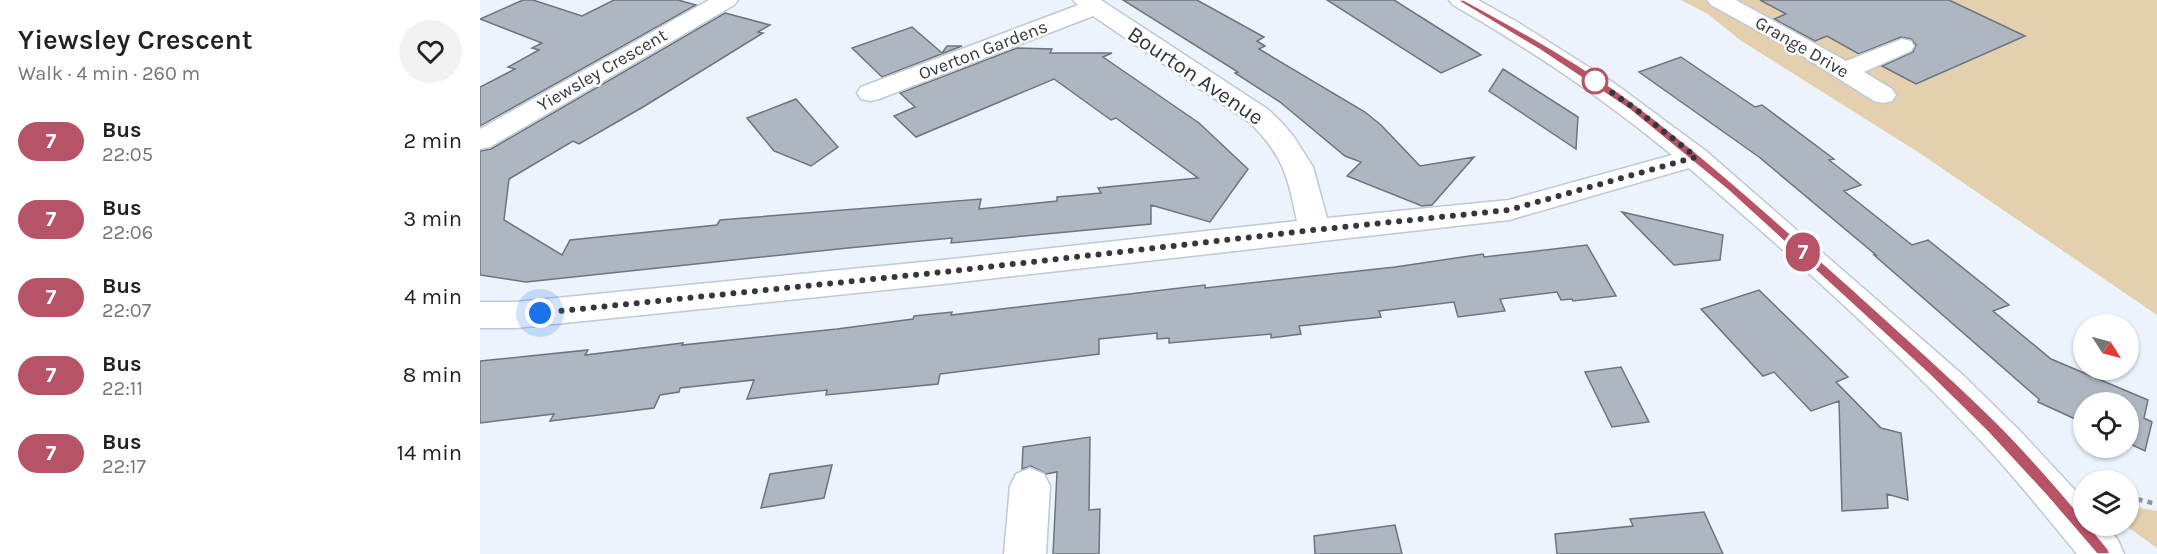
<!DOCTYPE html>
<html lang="en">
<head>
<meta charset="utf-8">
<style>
  :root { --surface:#fff; --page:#f2f2f2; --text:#222; --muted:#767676 }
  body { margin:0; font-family:Karla,sans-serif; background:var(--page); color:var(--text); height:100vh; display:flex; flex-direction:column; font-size:22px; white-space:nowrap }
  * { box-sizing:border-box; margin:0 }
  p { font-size:20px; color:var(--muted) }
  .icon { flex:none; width:33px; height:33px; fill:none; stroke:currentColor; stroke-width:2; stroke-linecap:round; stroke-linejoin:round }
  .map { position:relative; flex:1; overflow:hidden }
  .side { display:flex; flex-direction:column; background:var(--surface); width:480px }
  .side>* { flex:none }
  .badge { padding:0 12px; border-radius:20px; font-size:21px; line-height:39px }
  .needle { width:39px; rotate:126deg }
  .controls { position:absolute; left:1593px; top:314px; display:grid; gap:12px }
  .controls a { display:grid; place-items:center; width:66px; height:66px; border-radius:50%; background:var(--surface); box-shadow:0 2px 4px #0004; font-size:30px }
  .you { position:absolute; width:30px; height:30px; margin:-15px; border:4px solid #fff; border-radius:50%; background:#1a73e8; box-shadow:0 0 0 9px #1a73e833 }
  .map>.badge { position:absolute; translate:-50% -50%; box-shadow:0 0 0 3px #fff }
  .round { display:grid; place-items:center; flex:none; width:63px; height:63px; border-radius:32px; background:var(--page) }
  .head { display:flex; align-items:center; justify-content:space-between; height:102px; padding:0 18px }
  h1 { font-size:28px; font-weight:600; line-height:45px }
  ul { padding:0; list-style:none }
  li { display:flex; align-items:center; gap:18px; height:78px; padding:0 18px }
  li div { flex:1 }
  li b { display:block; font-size:22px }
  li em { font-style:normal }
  li .badge { min-width:66px; font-weight:700; text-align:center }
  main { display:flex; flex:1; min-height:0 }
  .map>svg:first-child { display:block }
  .green { fill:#e4cfaf }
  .building { fill:#aeb6c2; stroke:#6c747e; stroke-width:1.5 }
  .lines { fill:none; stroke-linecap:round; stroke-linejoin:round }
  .minor-casing { stroke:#bfc8d4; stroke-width:3 }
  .path { stroke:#91969e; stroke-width:4.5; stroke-dasharray:5 5; stroke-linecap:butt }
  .minor { fill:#fff; fill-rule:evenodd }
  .line { fill:#b75366; stroke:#fff; stroke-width:1.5 }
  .walk { stroke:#34383d; stroke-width:6; stroke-dasharray:0 10.8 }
  .stop-dot { fill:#fff; stroke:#b75366; stroke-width:3 }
  .labels { text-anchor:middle; stroke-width:5; stroke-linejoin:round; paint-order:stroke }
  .far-street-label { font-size:18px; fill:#34383d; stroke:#fff }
  .street-label { font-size:22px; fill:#34383d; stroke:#fff }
</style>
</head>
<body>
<main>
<section class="side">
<div class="head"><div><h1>Yiewsley Crescent</h1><p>Walk · 4 min · 260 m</p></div><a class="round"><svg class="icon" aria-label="heart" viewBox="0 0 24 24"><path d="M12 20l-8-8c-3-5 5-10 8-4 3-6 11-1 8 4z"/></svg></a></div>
<ul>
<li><span class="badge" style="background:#b75366;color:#fff">7</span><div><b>Bus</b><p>22:05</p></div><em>2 min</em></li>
<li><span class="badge" style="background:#b75366;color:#fff">7</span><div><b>Bus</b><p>22:06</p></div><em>3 min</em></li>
<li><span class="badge" style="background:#b75366;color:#fff">7</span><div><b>Bus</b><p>22:07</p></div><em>4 min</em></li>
<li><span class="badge" style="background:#b75366;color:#fff">7</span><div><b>Bus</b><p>22:11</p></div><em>8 min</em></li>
<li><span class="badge" style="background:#b75366;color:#fff">7</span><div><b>Bus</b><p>22:17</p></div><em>14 min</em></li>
</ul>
</section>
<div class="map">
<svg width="1677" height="554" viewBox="0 0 1677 554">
  <rect width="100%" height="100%" fill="#ecf3fd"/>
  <!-- green -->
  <path class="green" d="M1201,0H1677V315L1438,152L1260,40L1228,14Z
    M1649,506L1677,511V548L1645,525H1648Z"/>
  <!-- building -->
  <path class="building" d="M43,0H53L102,16L134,0H198L216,5L0,126V87L35,69L28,67L59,50L52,48L62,43L0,19Z
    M643,0H717L784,37L777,41L785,46L779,49L885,112L901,125L940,166L994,157L952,205L942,206L867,176L881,162L865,156L800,102L755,73L758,72Z
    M847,0H914L1001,55L961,73Z
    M1280,0H1469L1545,36L1436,84L1402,66L1433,52L1436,45L1431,39L1421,37L1379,54L1347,36L1335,41L1294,19L1306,14Z
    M245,13L290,25L278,32L283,33L163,107L99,144L93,141L29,179L24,220L82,255L90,240L237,225L240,220L501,199L499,209L577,201V197L621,193L618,188L718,178L636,118L631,120L574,79L436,137L414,116L435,107L420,93L537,48L572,49L570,53H632L623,57L719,123L768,169L730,222L671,205V224L471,243L472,238L368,248L46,282L0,275V151L11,149Z
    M432,27L462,53L467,46H482L402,77L372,48Z
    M1201,57L1275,107L1282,105L1354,159L1349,160L1381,185L1364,191L1432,245L1448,240L1529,305L1513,311L1571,359L1668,400L1664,418L1672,422L1665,451L1648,443V402H1604V423L1558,402L1559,399L1394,255H1396L1279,157L1159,72Z
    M1023,69L1098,117L1096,149L1009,91Z
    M316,99L358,147L331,166L294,151L267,118Z
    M1142,212L1243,235L1240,260L1194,265Z
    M1107,245L1136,296L1093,301L1092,299L1081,300L1077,292L1020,299L1025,311L978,317L974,302L899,311L901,317L819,326L821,334L791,338V334L689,343V338L677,339V333L619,339V354L460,374L458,384L346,395L347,390L267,399L274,380L200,388L199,392L180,395L174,408L70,421L74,414L0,423V361L108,350L105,355L203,343L202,345L357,329L433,319L434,316L472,312L471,315L725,285V288L915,267L1003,254L1004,257L1039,253Z
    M1279,290L1368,377L1356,382L1401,428L1421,433L1428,500L1407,494L1408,508L1362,511L1359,401L1331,411L1294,372L1283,376L1221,309Z
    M1141,367L1169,422L1132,427L1105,372Z
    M610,437L609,510L620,509L619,554H573L577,472L566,474L551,466L542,469L543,447Z
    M352,465L344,498L281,508L290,474Z
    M1224,512L1243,554H1077L1075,534L1153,526L1150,519Z
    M915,525L922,554H835L834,536Z"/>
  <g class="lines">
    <defs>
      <path id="minor" d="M229,0H258L254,5L10,147L0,149V129Z
        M593,0H621L789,110L803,124L814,137L833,167L847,218L1029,200L1192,155C1123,98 1050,49 973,5L969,0H998L1039,23L1134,83L1226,151L1484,376L1541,432L1604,500V525H1625L1638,540L1644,554H1597C1565,515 1534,476 1499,439C1409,343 1309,254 1209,168L1029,220L463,284L36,328H0V302H36L463,260L817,221C808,176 803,155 769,122L613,16L399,99L390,101L381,99L377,93L381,87L598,5Z
        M1227,0H1256L1366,61L1422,39L1431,41L1434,46L1431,51L1384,72L1412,89L1416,95L1412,101L1403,103L1394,101L1318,53L1231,5Z
        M550,468L564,474L570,486L566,554H524L530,486L536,474Z"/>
    </defs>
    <!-- minor casing -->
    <use href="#minor" class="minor-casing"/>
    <!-- path -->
    <path class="path" d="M1648,497L1677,504"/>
    <!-- minor -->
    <use href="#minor" class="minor"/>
  </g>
  <!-- line -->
  <path class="line" d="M977,0H984C1043,32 1103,65 1157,106C1232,163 1301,226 1371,288C1420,333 1470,376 1517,423C1557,463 1593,506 1628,549L1630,554H1617L1567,496L1508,432L1449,374L1248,190L1149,109L1060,50Z"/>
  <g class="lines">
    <!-- walk -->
    <path class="walk" d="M60,313L463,272L834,230L1029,210L1216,157L1153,107L1109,77L1115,81"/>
  </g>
  <!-- markers -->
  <circle class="stop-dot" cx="1115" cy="81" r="12"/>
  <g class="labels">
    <!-- far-street labels -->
    <g class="far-street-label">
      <text transform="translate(1322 47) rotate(30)" y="6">Grange Drive</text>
      <text transform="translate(503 50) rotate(-21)" y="6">Overton Gardens</text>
      <text transform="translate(122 70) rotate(-30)" y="6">Yiewsley Crescent</text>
    </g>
    <!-- street labels -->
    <g class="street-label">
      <text transform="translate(716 75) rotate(34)" y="8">Bourton Avenue</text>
    </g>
  </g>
</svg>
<div class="controls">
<a><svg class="needle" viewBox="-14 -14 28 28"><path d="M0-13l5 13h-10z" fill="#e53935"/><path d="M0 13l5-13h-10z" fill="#767676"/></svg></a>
<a><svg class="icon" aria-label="locate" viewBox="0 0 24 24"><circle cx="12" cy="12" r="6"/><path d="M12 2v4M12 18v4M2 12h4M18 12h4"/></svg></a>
<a><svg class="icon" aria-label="layers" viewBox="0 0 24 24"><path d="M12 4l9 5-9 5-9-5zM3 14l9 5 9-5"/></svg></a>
</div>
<div class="you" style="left:60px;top:313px"></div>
<b class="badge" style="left:1323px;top:252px;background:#b75366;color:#fff">7</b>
</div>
</main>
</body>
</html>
